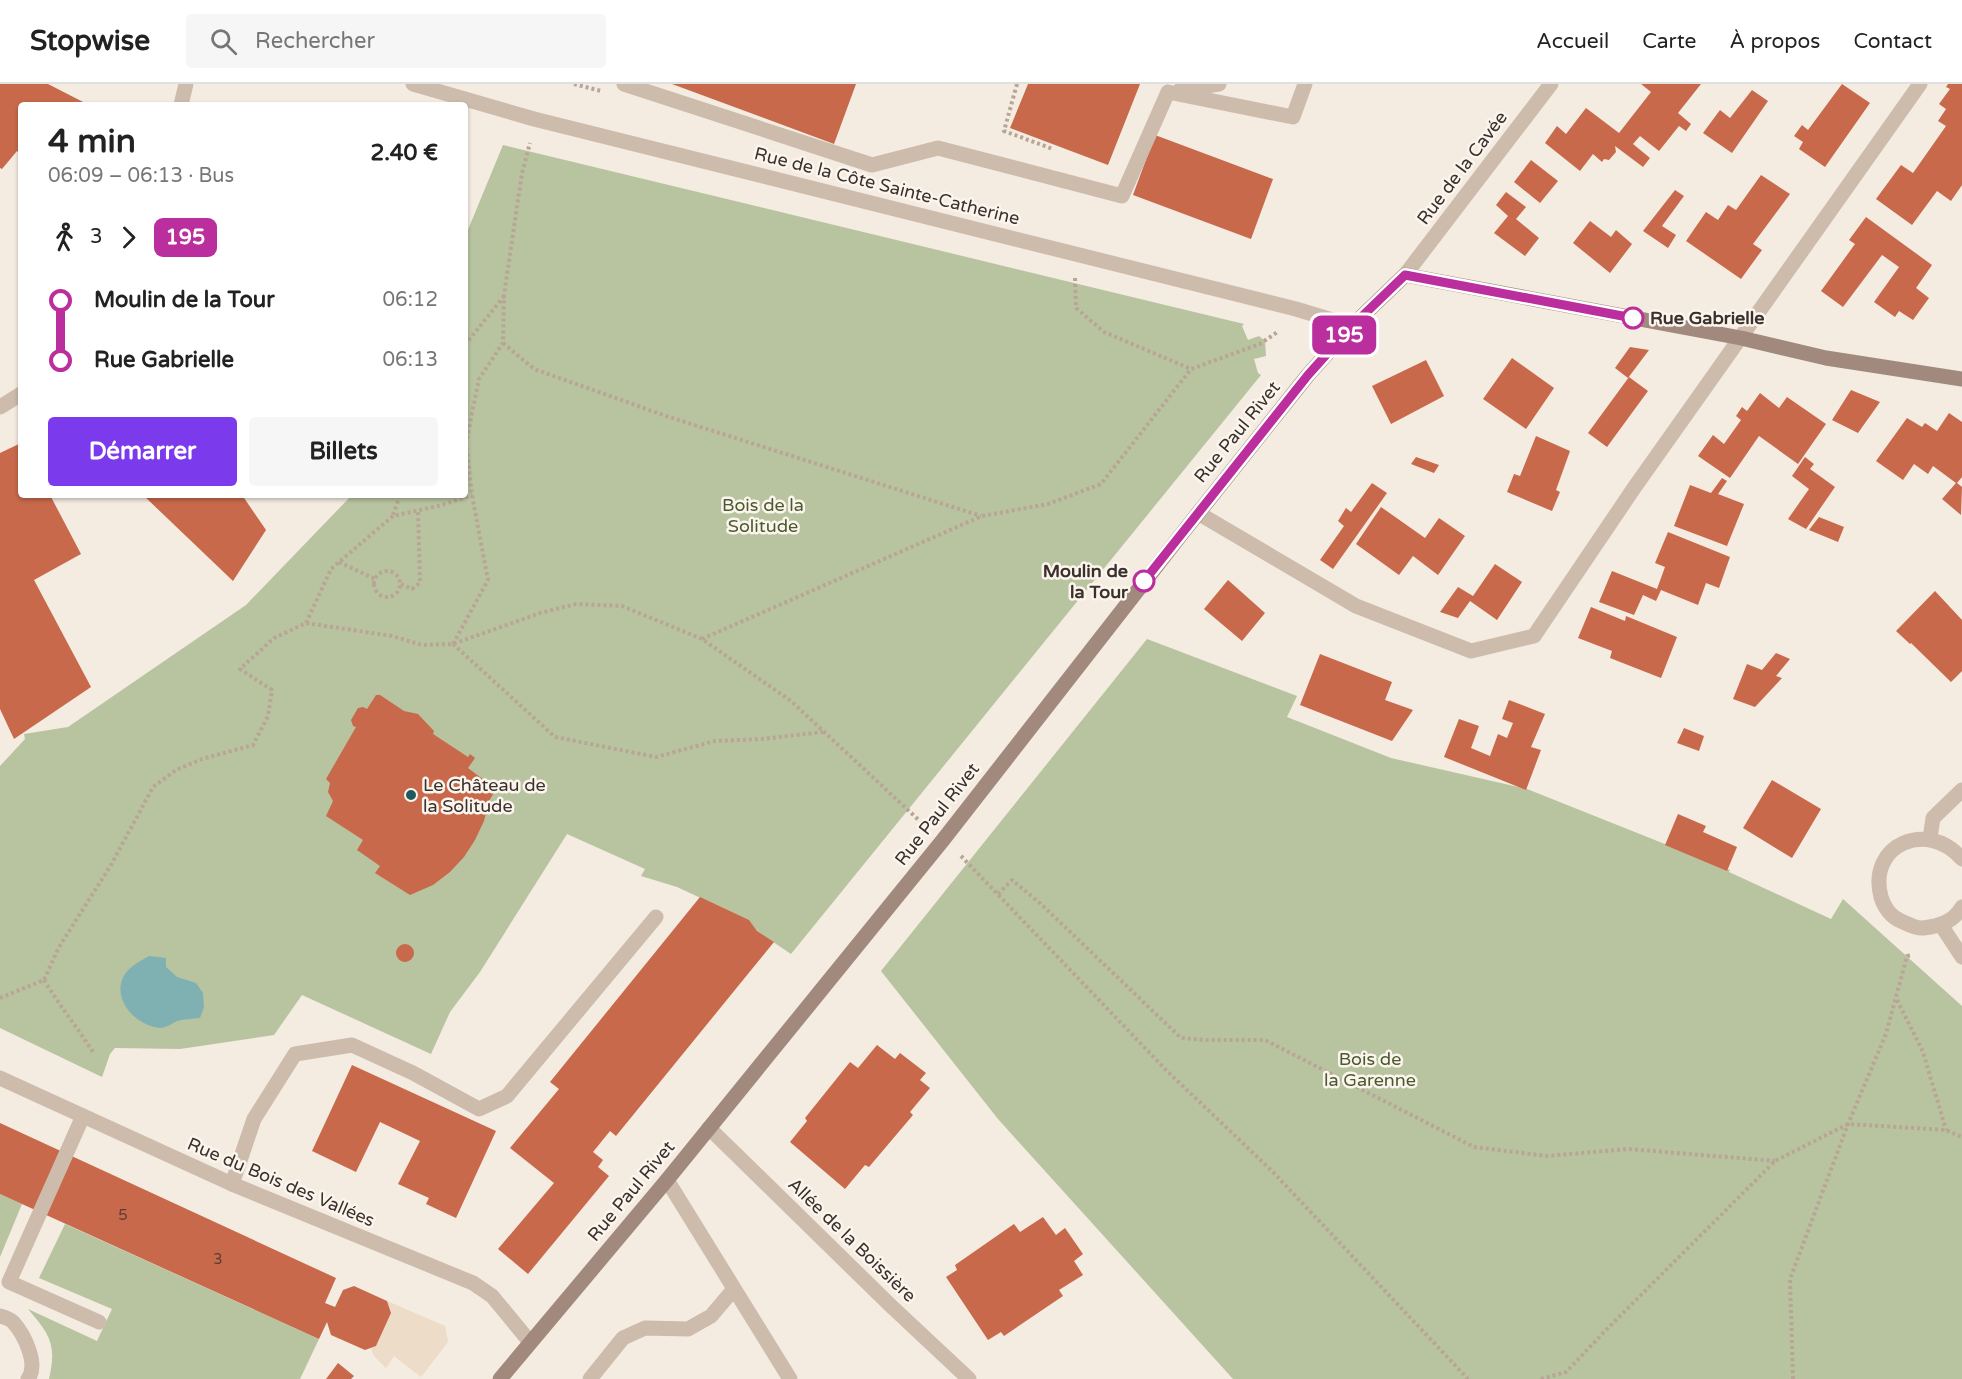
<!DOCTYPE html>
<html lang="fr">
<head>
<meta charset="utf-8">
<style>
  :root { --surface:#fff; --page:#f6f6f6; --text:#222; --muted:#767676; --line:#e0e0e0; --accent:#7c3aed }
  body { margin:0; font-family:"Varela Round",sans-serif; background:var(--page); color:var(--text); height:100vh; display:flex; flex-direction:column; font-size:22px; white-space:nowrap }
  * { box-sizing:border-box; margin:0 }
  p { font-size:20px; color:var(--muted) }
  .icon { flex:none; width:33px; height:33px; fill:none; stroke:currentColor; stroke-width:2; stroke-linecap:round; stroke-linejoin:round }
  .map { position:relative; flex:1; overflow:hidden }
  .panel { position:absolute; left:18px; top:18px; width:450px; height:396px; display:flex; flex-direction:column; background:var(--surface); border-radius:6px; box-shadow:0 2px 4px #0004 }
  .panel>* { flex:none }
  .badge { padding:0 12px; border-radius:9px; font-size:21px; line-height:39px }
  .map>.badge { position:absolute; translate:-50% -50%; box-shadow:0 0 0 3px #fff }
  .legs { display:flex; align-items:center; gap:9px; height:66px; padding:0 30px; font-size:20px }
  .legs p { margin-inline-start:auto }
  .headline { display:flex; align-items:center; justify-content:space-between; height:102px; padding:0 30px }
  h1 { font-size:33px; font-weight:700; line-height:45px }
  .button { display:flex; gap:12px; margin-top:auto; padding:12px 30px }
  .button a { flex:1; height:69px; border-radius:6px; background:var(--accent); color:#fff; font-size:24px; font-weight:700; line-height:69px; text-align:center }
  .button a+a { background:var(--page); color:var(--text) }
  ul { padding:0 30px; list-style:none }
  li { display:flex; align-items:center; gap:21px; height:60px; font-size:22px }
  li i { display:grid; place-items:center; width:9px; height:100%; margin:0 8px; background:currentColor }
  li i::after { content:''; width:15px; height:15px; margin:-8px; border:4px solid; border-radius:50%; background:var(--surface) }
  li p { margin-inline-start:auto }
  li:first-child i { background:linear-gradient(#0000 50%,currentColor 0) }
  li:last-child i { background:linear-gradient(currentColor 50%,#0000 0) }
  header { display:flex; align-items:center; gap:36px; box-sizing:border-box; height:84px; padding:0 30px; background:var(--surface); border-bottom:2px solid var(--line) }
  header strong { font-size:28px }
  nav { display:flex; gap:33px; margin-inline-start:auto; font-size:21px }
  .search { width:420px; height:54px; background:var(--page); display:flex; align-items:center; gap:15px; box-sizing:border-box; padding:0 21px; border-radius:6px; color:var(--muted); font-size:22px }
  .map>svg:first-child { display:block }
  .green { fill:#b8c4a0 }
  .plaza { fill:#ecdcc8 }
  .water { fill:#7fb0b2 }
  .building { fill:#c8694b }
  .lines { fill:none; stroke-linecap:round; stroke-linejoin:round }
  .path { stroke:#b9a596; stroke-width:4; stroke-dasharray:3 3; stroke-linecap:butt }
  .lane { stroke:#cdbbac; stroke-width:15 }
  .street { stroke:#cdbbac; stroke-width:15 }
  .secondary { stroke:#a18a7d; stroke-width:15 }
  .line-1-casing { stroke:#fff; stroke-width:14 }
  .line-1 { stroke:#bb2e9e; stroke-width:9 }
  .stop-1-dot { fill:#fff; stroke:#bb2e9e; stroke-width:3 }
  .poi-dot { fill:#1f5a5e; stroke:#fbf5ee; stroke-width:2 }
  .labels { text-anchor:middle; stroke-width:5; stroke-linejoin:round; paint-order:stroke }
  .number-label { font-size:15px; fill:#5e3e33 }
  .street-label { font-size:18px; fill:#3b302b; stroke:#fbf5ee }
  .stop-label { font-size:18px; font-weight:bold; fill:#3b302b; stroke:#fbf5ee; text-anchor:start }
  .park-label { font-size:18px; fill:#4a5a2e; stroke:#fbf5ee }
  .poi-label { font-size:18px; fill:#3b302b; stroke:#fbf5ee; text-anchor:start }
</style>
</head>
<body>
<header>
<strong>Stopwise</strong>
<div class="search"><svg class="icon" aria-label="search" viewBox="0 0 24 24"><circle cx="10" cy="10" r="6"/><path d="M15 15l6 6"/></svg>Rechercher</div>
<nav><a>Accueil</a><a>Carte</a><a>À propos</a><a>Contact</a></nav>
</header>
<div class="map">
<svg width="1962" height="1295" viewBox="0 0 1962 1295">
  <rect width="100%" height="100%" fill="#f4ebe1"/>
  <!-- green -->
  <path class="green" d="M503,61L1244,240L1242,242L1248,256L1259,252L1265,257L1266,272L1254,275L1258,289L1261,291L791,870L757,847L748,836L677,803L641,792L645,785L567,750L480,888L450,928L431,970L302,911L274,951L180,965L115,964L110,970L102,993L0,944V682L25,655L24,650L68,643L246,521L352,411H465V153Z
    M1147,555L1297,612L1287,633L1391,674L1527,705L1730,786L1729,788L1831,835L1843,815L1962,922V1295H1233L998,1035L881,887Z
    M0,1110L22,1120L0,1173Z
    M65,1140L319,1255L300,1295H49C57,1260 50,1251 28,1225L97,1257L112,1225L39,1194Z"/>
  <!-- plaza -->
  <path class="plaza" d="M387,1217L445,1242L448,1258L421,1293L394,1272L386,1284L374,1272L371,1264L376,1262L391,1229Z"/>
  <!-- water -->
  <path class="water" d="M149,872L166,874V883L177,893L196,899L203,909L204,923L200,934C192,935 184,935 177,937C171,940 166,944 160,944C138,942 114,919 122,896C126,884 139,878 149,872Z"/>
  <!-- building -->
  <path class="building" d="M0,0H48L89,21H21V70L17,67L2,85L0,84Z
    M672,0H856L834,60Z
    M1028,0H1140L1108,81L1010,44Z
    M1641,0H1701L1678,29L1691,40L1686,47L1679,42L1659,67L1640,52L1633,60L1650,74L1643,83L1615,62L1616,68L1609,76L1604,75L1602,78L1593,70L1580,87L1545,59L1557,42L1566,50L1586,24L1619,49L1651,8Z
    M1842,0L1870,19L1825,83L1799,65L1803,58L1794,52L1802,41L1808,46Z
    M1948,0H1962V101L1951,117L1937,107L1912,141L1876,115L1901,81L1913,89L1946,42L1938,37L1946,25L1939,20L1950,5L1946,3Z
    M1752,6L1768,17L1732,69L1703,49L1720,26L1730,34Z
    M1155,51L1273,95L1251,155L1133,111Z
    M1531,76L1558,97L1540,119L1514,98Z
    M1761,91L1790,110L1753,160L1762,166L1741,195L1686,157L1706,128L1718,136L1728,121L1736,126Z
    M1675,106L1684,112L1662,142L1676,151L1668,164L1643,147Z
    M1506,108L1526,123L1516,135L1539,154L1525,172L1494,149L1508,132L1496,121Z
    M1866,133L1932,181L1916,204L1929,214L1913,236L1899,227L1895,233L1874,218L1899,183L1882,171L1843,223L1821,207L1855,160L1849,156Z
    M1590,137L1611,153L1616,146L1632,160L1610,189L1573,159Z
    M1630,263L1649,266L1628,294L1615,284Z
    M1512,274L1554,304L1526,345L1483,315Z
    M1426,276L1444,312L1391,340L1372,302Z
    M1629,293L1648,307L1607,363L1588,349Z
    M1851,306L1880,318L1858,349L1832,336Z
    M1760,309L1779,324L1787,313L1826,340L1798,380L1759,352L1730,394L1698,372L1713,351L1724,360L1741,336L1736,332L1742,323L1747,327Z
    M1949,329L1962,338V393L1957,399L1962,403L1961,431L1942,415L1956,399L1933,382L1928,390L1914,380L1903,396L1876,377L1907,334L1922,343L1925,339L1937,347Z
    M1536,352L1570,367L1556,406L1560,408L1552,427L1507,408L1514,390L1520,392Z
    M21,359V411H50L81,470L34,496L91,603L14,655L0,625V369Z
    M1416,373L1439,381L1434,389L1411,380Z
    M1805,373L1814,380L1810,385L1835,403L1806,445L1788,435L1809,405L1792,392Z
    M1722,394L1727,397L1718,410L1744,420L1727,462L1674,442L1690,401L1711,409Z
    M1372,399L1387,409L1333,485L1320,476L1344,442L1338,437L1346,424L1351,428Z
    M143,411H242L266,446L233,497Z
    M1381,423L1425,454L1439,434L1465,452L1438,491L1413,472L1399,491L1356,460Z
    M1819,433L1844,443L1838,458L1809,446Z
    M1668,448L1730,473L1719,504L1706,499L1698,521L1661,506L1656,517L1643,511L1634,531L1599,518L1612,487L1657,505L1665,483L1655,479Z
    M1495,480L1522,498L1497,536L1470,517L1458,534L1440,528L1458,503L1473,512Z
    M1228,496L1265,529L1242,557L1204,525Z
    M1935,507L1962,536V587L1951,598L1911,559L1910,560L1896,547Z
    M1591,523L1625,537L1626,532L1677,553L1661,594L1610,574L1612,567L1578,554Z
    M1776,569L1790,575L1776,592L1782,594L1755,623L1733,615L1747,580L1762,586Z
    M1320,570L1392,598L1385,616L1413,626L1392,657L1300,621Z
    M376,611H380L404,627L418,630L434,647L433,650L468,673L470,670L475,674L468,684L496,705L489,717L484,737L475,756L464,773L450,788L433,801L410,811L375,789L380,782L357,766L363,756L326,732L333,717L328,708L330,699L326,695L356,643L353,642L351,636L358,624L363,623L367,625Z
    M1509,616L1545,630L1531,663L1541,666L1526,706L1444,673L1459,635L1479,642L1471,664L1490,672L1498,650L1507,654L1513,639L1502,635Z
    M1684,644L1704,652L1699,667L1677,659Z
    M1772,696L1821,725L1792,774L1743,744Z
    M1678,730L1706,742L1703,748L1737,763L1727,787L1665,761Z
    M700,813L749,836L757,847L774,858L616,1052L610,1047L593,1068L603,1076L598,1083L609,1092L528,1190L498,1165L554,1099L510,1064L559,1005L550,998Z
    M396 869a9 9 0 1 1 18 0a9 9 0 1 1-18 0Z
    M877,961L895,975L900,969L926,989L920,996L930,1004L910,1028L913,1031L869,1083L865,1081L845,1105L790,1058L807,1037L805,1034L850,978L858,984Z
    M352,981L496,1047L456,1134L426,1120L429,1114L398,1100L420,1057L380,1038L356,1088L312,1067Z
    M0,1039L336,1194L325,1219L335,1223L343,1206L354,1202L387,1217L391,1229L376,1262L365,1266L331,1251L327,1238L319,1255L0,1110Z
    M1043,1133L1056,1151L1065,1144L1083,1170L1074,1177L1083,1191L1059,1206L1063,1212L1004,1252L1001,1248L988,1256L946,1193L957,1186L955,1181L1014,1140L1020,1148Z
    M338,1279L354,1292L351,1295H326Z"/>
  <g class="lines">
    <!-- path -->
    <path class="path" d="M574,0L601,7
      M1017,0L1004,47L1053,65
      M1075,194L1076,224L1104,248L1191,285
      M503,259L534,285L666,332L981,432
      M465,261L504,212
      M393,431L400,411
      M339,478L375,495
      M374 500a13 13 0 1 1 26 0a13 13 0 1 1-26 0Z
      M401,500L412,505L420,499L418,427
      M306,539L331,485L393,432L442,421L472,411
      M702,555L982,432L1048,420L1101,400L1191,285L1260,260L1279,247
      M453,560L488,496L472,411L466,359L479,295L503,259L504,211L522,89L530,59
      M453,560L555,653L656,673L715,657L762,655L823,648
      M961,772L1166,986L1272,1087L1468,1295
      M998,810L1012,796L1041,820L1181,954L1206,956H1265L1474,1063L1547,1072L1629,1065L1775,1077
      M44,896C59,921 77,943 93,968
      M0,914L44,896L59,863L111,781L153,703L176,686L202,675L253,661L268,632L272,606L240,585L274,554L306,539L392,552L422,561L453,560L540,529L576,520L622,522L702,555L791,617L923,740
      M1897,916L1923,968L1946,1046
      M1541,1295L1566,1288L1607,1245L1775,1077L1848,1040L1946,1046L1962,1053
      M1793,1295L1790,1195L1848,1040L1886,950L1907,872L1912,871"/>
    <!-- lane -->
    <path class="lane" d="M624,0L872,81L938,64L1122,112L1168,8
      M1180,6L1219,0
      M1168,8L1293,33L1305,0
      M181,21L186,0
      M0,323L21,310
      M83,1032L9,1198L99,1238
      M709,1044L890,1221L969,1295
      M232,1100L254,1035L295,970L352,961L413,989L479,1025L507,1012L656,833"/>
    <!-- street -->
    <path class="street" d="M413,0L534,35L1296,225L1352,242
      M1405,191L1551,0
      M1198,429L1356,522L1471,567L1534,552L1634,404L1920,0
      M1930,754L1933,734L1962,706
      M1962,775C1928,735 1867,760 1881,813C1884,823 1891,833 1901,837C1908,840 1916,845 1923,844C1940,842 1953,838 1962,823
      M1941,841L1962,873
      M0,994L232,1100L473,1199L492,1212L530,1258
      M667,1096L790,1295
      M0,1232C4,1233 10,1235 13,1238C24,1250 39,1280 28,1295
      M590,1295L623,1254L645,1244L688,1245L711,1232L734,1205"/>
    <!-- secondary -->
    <path class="secondary" d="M500,1295L667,1096L943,756L1184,447L1308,291L1352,242L1405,191L1741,254L1826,274L1962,295"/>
  </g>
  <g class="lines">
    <defs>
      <path id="line-1" d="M1144,497L1308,291L1352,242L1405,191L1633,234"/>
    </defs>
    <!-- line-1 casing -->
    <use href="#line-1" class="line-1-casing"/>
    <!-- line-1 -->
    <use href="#line-1" class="line-1"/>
  </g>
  <!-- markers -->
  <g class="stop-1-dot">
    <circle cx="1633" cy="234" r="10"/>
    <circle cx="1144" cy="497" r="10"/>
  </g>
  <circle class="poi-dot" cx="411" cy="711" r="6"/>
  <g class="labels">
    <!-- number labels -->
    <g class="number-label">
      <text x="123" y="1136">5</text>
      <text x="218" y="1180">3</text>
    </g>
    <!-- street labels -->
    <g class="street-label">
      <text transform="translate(1462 84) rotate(-53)" y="6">Rue de la Cavée</text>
      <text transform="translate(887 102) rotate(14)" y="6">Rue de la Côte Sainte-Catherine</text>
      <text transform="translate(1237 348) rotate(-51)" y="6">Rue Paul Rivet</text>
      <text transform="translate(937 730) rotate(-52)" y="6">Rue Paul Rivet</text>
      <text transform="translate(281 1098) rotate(23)" y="6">Rue du Bois des Vallées</text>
      <text transform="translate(631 1107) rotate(-50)" y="6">Rue Paul Rivet</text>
      <text transform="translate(852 1156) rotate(44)" y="6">Allée de la Boissière</text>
    </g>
    <!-- stop labels -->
    <g class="stop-label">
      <text x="1650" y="240">Rue Gabrielle</text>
      <text x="1128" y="493" text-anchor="end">Moulin de<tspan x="1128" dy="21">la Tour</tspan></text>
    </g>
    <!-- park labels -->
    <g class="park-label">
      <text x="763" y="427">Bois de la<tspan x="763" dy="21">Solitude</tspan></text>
      <text x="1370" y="981">Bois de<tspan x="1370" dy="21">la Garenne</tspan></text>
    </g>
    <!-- poi labels -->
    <g class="poi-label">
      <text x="423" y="707">Le Château de<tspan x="423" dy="21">la Solitude</tspan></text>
    </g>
  </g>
</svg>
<b class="badge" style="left:1344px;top:251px;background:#bb2e9e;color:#fff">195</b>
<section class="panel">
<div class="headline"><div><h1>4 min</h1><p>06:09 – 06:13 · Bus</p></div><b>2.40 €</b></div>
<div class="legs"><svg class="icon" aria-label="walk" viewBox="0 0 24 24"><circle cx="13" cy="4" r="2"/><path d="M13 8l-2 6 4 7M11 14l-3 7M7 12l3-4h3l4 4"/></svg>3<svg class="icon" aria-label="forward" viewBox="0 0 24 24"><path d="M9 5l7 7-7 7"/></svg><b class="badge" style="background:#bb2e9e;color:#fff">195</b></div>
<ul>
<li><i style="color:#bb2e9e"></i><b>Moulin de la Tour</b><p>06:12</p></li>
<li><i style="color:#bb2e9e"></i><b>Rue Gabrielle</b><p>06:13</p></li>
</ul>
<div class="button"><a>Démarrer</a><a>Billets</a></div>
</section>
</div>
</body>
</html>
